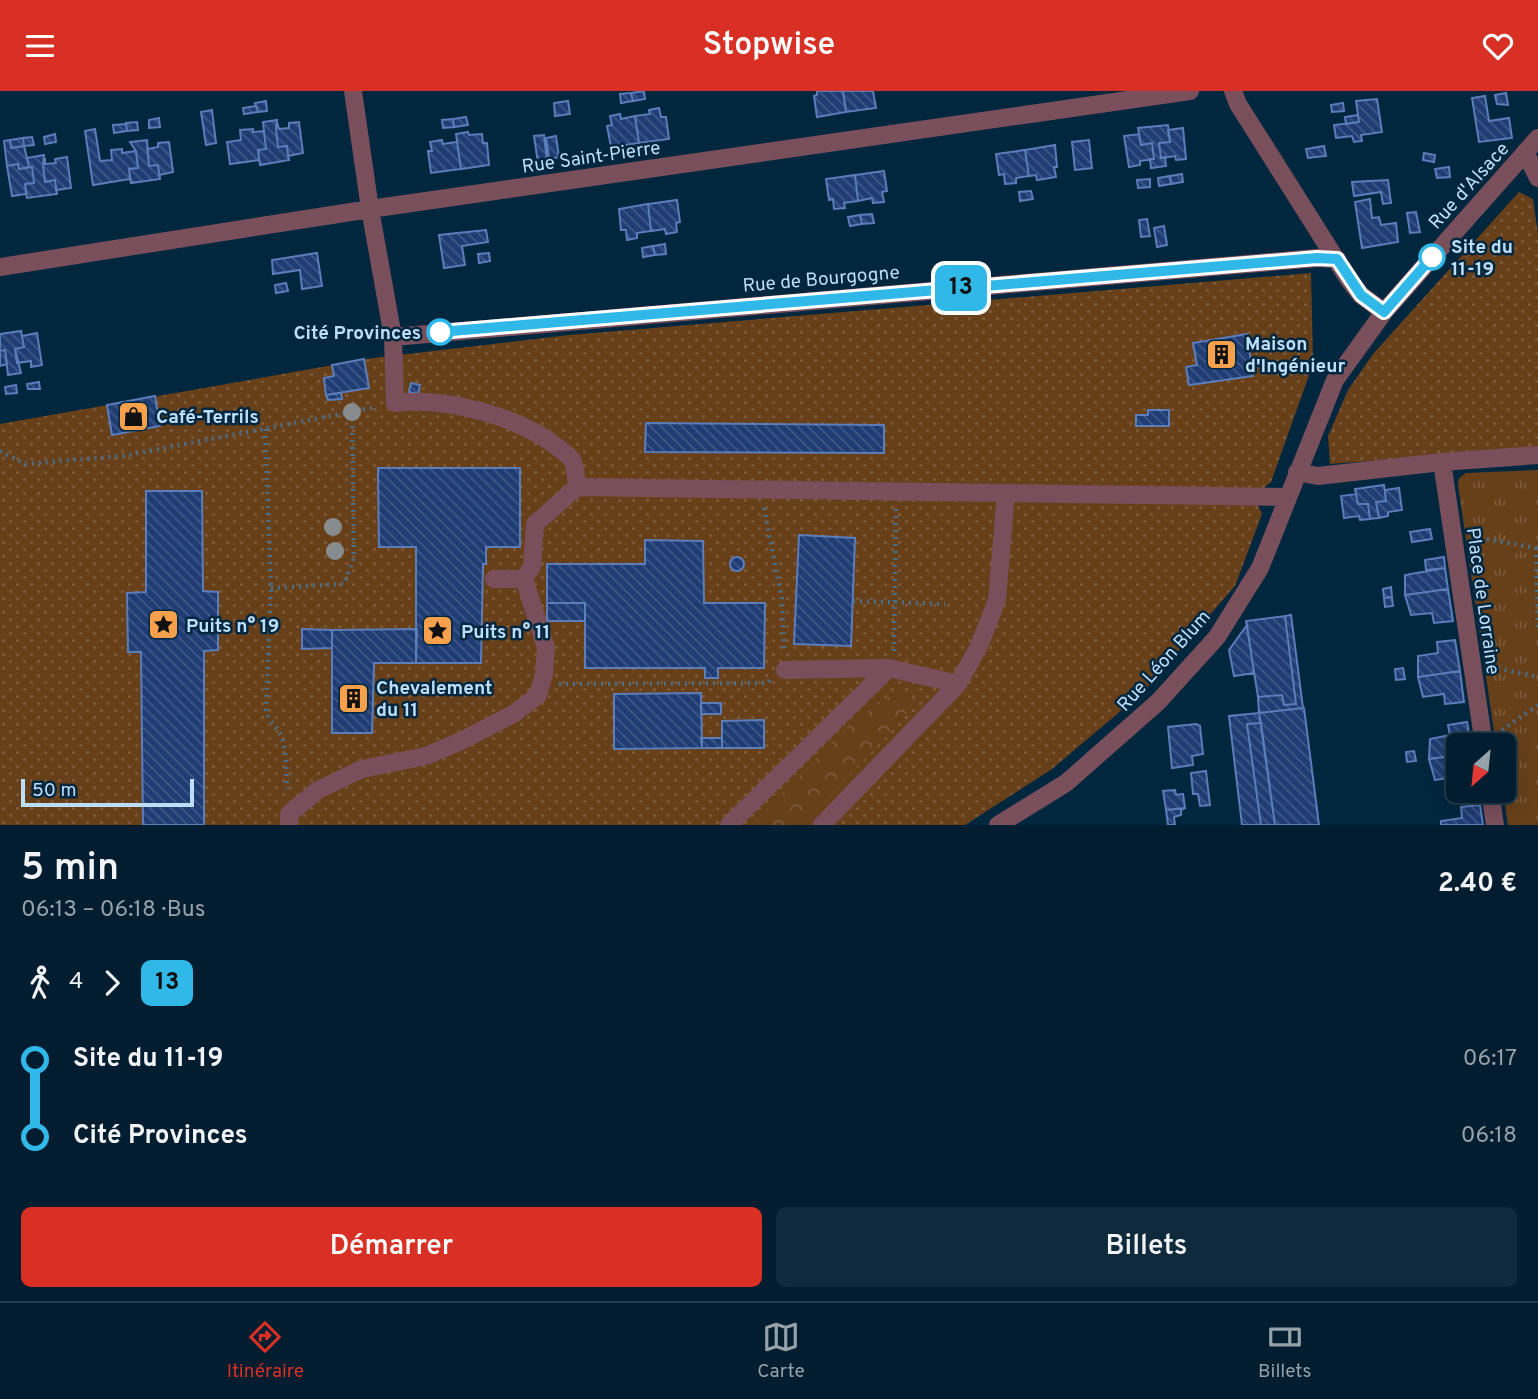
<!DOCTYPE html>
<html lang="fr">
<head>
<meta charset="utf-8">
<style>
  :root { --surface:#011d2f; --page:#0f2a3b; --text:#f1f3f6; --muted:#96a2aa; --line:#233b4b; --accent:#d93025 }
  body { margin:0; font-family:Overpass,sans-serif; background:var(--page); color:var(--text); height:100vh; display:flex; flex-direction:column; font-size:26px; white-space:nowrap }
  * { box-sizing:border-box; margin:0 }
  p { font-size:23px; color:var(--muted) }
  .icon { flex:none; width:38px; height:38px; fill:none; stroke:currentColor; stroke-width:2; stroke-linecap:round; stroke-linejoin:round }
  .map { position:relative; height:734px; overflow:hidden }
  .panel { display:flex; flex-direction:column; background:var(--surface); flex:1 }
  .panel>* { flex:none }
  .badge { padding:0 14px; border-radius:10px; font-size:24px; line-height:46px }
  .needle { width:46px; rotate:207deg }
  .buttons { position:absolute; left:1446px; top:642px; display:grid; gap:14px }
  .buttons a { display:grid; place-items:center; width:70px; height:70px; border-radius:10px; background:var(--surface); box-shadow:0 4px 18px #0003,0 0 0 2px var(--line); font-size:35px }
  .scale { position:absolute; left:21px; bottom:18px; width:173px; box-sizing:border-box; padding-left:7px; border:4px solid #bddef9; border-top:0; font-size:19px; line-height:24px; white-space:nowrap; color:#bddef9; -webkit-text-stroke:5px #01273f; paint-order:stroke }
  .map>.badge { position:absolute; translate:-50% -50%; box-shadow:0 0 0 4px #fff }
  .legs { display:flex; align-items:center; gap:10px; height:77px; padding:0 21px; font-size:23px }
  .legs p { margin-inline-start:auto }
  .summary { display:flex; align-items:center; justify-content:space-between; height:119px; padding:0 21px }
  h1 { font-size:38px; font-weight:600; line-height:52px }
  .primary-button { display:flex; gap:14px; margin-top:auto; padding:14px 21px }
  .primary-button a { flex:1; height:80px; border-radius:10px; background:var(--accent); color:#fff; font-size:28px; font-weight:600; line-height:80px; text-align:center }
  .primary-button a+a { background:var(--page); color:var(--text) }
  ul { padding:0 21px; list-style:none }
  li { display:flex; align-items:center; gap:24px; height:77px; font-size:26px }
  li i { display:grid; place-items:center; width:10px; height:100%; margin:0 9px; background:currentColor }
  li i::after { content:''; width:18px; height:18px; margin:-9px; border:5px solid; border-radius:50%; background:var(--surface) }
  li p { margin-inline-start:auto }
  li:first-child i { background:linear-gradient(#0000 50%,currentColor 0) }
  li:last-child i { background:linear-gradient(currentColor 50%,#0000 0) }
  header { display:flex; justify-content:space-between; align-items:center; height:91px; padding:0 21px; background:var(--accent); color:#fff; font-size:32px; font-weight:600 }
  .tab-bar { display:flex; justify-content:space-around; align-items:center; height:98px; border-top:2px solid var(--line); background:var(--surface); font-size:19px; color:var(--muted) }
  .tab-bar a { display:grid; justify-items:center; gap:4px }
  .tab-bar .on { color:var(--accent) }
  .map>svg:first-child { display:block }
  .grass { fill:url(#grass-dots) }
  .forest { fill:url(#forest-crowns) }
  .park { fill:url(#park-tufts) }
  .building { fill:url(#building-back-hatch); stroke:#5b7dba; stroke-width:2 }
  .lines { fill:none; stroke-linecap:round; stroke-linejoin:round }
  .path { stroke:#4a6e87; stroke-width:4.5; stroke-dasharray:2 5; stroke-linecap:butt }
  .minor { stroke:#794f5b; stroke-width:18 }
  .tree { fill:#878d8f }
  .line-1-casing { stroke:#fff; stroke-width:16 }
  .line-1 { stroke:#30b8e8; stroke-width:10 }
  .stop-1-dot { fill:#fff; stroke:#30b8e8; stroke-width:3.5 }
  .labels { text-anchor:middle; stroke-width:5; stroke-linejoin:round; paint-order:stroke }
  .street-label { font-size:19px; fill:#bddef9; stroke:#01273f }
  .stop-label { font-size:19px; font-weight:bold; fill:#bddef9; stroke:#01273f; text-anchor:start }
  .poi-label { font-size:19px; font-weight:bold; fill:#bddef9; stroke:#01273f; text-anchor:start }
</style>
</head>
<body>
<header><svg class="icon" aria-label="menu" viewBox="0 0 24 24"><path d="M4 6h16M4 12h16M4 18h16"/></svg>Stopwise<svg class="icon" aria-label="heart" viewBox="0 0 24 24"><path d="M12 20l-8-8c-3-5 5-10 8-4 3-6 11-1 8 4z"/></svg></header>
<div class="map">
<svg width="1538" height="734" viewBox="0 0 1538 734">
  <defs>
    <pattern id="grass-dots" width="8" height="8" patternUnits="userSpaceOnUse" patternTransform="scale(1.75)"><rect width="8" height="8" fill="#67401a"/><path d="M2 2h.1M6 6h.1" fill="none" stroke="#7b5b3c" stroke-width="1.8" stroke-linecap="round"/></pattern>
    <pattern id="forest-crowns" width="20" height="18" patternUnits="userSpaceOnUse" patternTransform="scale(1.75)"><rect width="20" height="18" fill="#67401a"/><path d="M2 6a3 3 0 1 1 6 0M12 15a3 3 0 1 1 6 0" fill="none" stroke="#7b5b3c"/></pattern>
    <pattern id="park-tufts" width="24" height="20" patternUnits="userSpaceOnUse" patternTransform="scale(1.75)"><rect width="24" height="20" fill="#67401a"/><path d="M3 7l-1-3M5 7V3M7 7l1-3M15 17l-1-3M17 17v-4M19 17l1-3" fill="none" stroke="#7b5b3c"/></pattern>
    <pattern id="building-back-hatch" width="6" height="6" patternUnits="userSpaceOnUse" patternTransform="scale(1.75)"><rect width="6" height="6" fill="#1f3c73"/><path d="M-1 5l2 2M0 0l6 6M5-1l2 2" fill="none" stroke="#3e5888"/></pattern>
  </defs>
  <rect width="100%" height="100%" fill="#01273f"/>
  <!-- grass -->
  <path class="grass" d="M1519,101L1533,108L1538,143V358L1330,373L1328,345L1348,299L1373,263Z
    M1311,182L1313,273L1271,391L1254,405L1262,423L1235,495L1142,602L1052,678L965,734H0V333L373,267L569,244Z"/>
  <!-- forest -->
  <path class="forest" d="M896,601L916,608L899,632L802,734H751L851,632Z"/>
  <!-- park -->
  <path class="park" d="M1538,379V734H1508L1503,700V654H1496L1458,394L1459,387L1466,382Z"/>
  <!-- building -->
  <path class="building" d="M644,0L645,8L633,10L631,2Z
    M817,0H843L846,21L817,26L814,5L817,4Z
    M843,0H873L876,17L846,21Z
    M631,2L633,10L621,12L620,3Z
    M1506,2L1508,14L1497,13L1495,4Z
    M1485,5L1489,30L1509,27L1512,47L1479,51L1472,7Z
    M1377,8L1382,41L1361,44L1362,50L1354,51L1352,45L1336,47L1334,34L1359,31L1356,10Z
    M266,10L267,20L258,21L255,12Z
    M568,10L570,23L555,25L554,12Z
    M1343,12L1344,20L1332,21L1331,14Z
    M256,15L258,21L244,23L243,17Z
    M659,17L661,26H666L669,48L639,52L635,25L650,23L649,19Z
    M212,19L216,52L206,54L201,21Z
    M620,23L621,28L635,25L639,52L611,56L607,35L612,34L610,25Z
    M1358,24L1359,31L1346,33L1345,26Z
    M466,26L468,34L454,36L453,28Z
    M159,27L160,36L149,37V29Z
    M453,28L454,36L443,37L442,29Z
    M277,29L276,37L278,56L287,55L289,69L260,74L258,59L266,58L263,31Z
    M137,31L138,39L127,40L126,32Z
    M277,31L279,38L289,37V32L299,31L303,62L288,65L287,55L278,56L276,37Z
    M126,33L127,40L114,42L113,34Z
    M1168,34L1170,51L1159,52L1161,67L1165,66L1166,75L1151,77L1150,68H1154L1152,52L1141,54L1138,37Z
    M1183,37L1186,68L1176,69L1175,65L1161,67L1159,52L1170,51L1168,39Z
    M95,38L100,70L112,69L111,59L122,58V62L136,60L138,77L129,78L130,88L93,94L85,40Z
    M253,38V41L264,40L266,58L258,59L259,69L230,73L227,51L241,49L240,39Z
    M468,41L469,44L482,43L483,52H487L489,74L461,78L456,43Z
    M55,43L56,51L45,53L44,46Z
    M1139,43L1141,54L1152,52L1154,68L1140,70V74L1129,76L1124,45Z
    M544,44L548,78L539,79L534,45Z
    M556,45L559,66L549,68L546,47Z
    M32,46L34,54L24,55L23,47Z
    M23,47L24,55L11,57L10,49Z
    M10,49L11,57L24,55L29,76L19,78L18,73L7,75L4,50Z
    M147,49L149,75L158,74L160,88L131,92L129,78L138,77L136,60L130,51Z
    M442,49L443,53L457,51L461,78L431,82L428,60H432L430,51Z
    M1089,49L1092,77L1075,79L1072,51Z
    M169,51L173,81L159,84L158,74L149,75L147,55L148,58L158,56V52Z
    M1055,54L1057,76H1054L1056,86L1037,89L1036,84L1029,85L1025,59Z
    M1324,55L1326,65L1308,67L1306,58Z
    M1025,59L1029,85L1016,87V92L1005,93L1004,83L999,84L996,63Z
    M1424,62L1435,64L1434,71L1423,69Z
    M44,64L43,74L45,91L55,89L57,103L27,107L25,93L34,92L32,76H29L27,67Z
    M67,66L71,97L56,99L55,89L45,91L43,74L45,67V73L56,72L55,68Z
    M18,73L19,78L32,76L34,92L25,93L26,103L12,105L7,75Z
    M1449,76L1450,86L1437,87L1435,78Z
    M884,80L887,100L882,101L884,111L873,112L872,107L858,110L855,84Z
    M1182,83L1183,91L1171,93L1170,85Z
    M855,84L858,110L844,112L845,117L834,118L833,108L829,109L826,88Z
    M1170,85L1171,93L1159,95L1158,87Z
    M1150,88V96L1138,97L1137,89Z
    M1388,89L1391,112L1383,113L1381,101L1354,105L1352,91Z
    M1031,100L1033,108L1020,110L1019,101Z
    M1370,108L1372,127L1379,126L1381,134L1396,132L1398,151L1362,157L1355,111Z
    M677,109L680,131L676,132L677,141L666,143L665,138L651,140L648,113Z
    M648,113L651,140L637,142V147L627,149L626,139H621L619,118Z
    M1416,121L1420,141L1410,142L1407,122Z
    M872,123L874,132L862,133L860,124Z
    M860,124L862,133L850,135L848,126Z
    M1147,128L1150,145L1141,146L1139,129Z
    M1164,135L1167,154L1157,156L1154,137Z
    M486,139L488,151L462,155L465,174L444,177L439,144Z
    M665,153L666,163L655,164L653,155Z
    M653,155L655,164L643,166L642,157Z
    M317,162L322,195L302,198L300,179L273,183L272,169Z
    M489,162L490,170L479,172L478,163Z
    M286,192L288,200L276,202L275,194Z
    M21,240L24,256L15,258L21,282L8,284L5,259L0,260V243Z
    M37,242L42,274L31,276V270L17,272L15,258L24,256L22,245Z
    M1247,243L1253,285L1189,294L1186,276L1197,274L1193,252Z
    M5,259L7,273L0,275V260Z
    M364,268L369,297L326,304L324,287L334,285L332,274Z
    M39,291L40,298H28L27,293Z
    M411,292L420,294L418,303L409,301Z
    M16,294L17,302L6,303L5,296Z
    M341,302L342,308L328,309L326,304Z
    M155,305L160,335L112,344L107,314Z
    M1148,319H1169V335H1136V324H1148Z
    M646,332L884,334V362L645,361Z
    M378,377H520V456H486V473H483L481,572H416V456H379Z
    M1384,394L1386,410L1376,411L1379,427L1370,428L1368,413H1358L1355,398Z
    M1399,397L1402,419L1388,421V425L1379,427L1376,411L1386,410L1385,399Z
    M146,400H202L203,500L218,501V559L204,560V734H143L141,561H128L127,502L146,501Z
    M1356,403L1358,413H1368L1370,428L1360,429L1359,425L1344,427L1341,405Z
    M1430,438L1432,448L1412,451L1410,441Z
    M799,444L855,447L851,555L794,553Z
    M645,449L703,450L704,512H765L764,577H718V587H705V577H585V512H547V473H645Z
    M1444,466L1445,477L1426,479L1425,469Z
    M730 473a7 7 0 1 1 14 0a7 7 0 1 1-14 0Z
    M1445,477L1448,498L1405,504V484Z
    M1391,496L1392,506L1384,507L1383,498Z
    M1448,498L1453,530L1434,532L1432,522L1411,524L1405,504Z
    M1392,506L1393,515L1385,516L1384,507Z
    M547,512H585V530H547Z
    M1291,524L1303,617L1259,622L1258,606L1282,604L1284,614L1296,613L1285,525Z
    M1285,525L1296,613L1284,614L1282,604L1258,606L1246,530Z
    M1247,534L1254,582L1234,585L1229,559Z
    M302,538L332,539V557L302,558Z
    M417,538L416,572H374L372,642H332V539Z
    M1455,549L1460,580L1418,586V565L1438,562L1437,551Z
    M1403,577L1405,588L1396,589L1395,578Z
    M1460,580L1464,611L1445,613L1444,603L1423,606L1418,586Z
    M701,602L702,657L614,658V603Z
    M701,612H721V623H701Z
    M1304,617L1319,734H1275L1259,622Z
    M1259,622L1261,632L1247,633L1261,734H1242L1229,625Z
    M764,629V657H722V630Z
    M1467,631L1471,654H1458V664L1429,668L1430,648L1450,644L1448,634Z
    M1261,632L1275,734H1261L1247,633Z
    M1196,633L1200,635L1203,663L1192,665L1193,674L1172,677L1168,636Z
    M701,647H722V657H702Z
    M1414,660L1416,670L1407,671L1406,661Z
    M1458,664V696L1456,686L1435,689L1429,668Z
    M1206,680L1210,714L1200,715L1198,703H1193L1191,682Z
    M1175,699L1176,704L1183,703L1185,717L1166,719L1163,700Z
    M1480,714L1483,734H1441V730L1462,727L1461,716Z
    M1185,717L1181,719V724L1174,726L1175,734H1168L1166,719Z"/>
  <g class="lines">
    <!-- path -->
    <path class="path" d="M265,338L271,497L266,618C269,633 278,635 282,647C287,662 286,682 287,698
      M0,360L25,373L123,365L377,316
      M764,417L782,508L784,560
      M1473,446L1538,457
      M1536,457L1538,539
      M271,497L344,493L354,467L352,321
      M853,510L945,513
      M894,560L896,418
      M1491,576L1538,586
      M559,593L767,592L770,589
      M1502,639L1538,614"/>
    <!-- minor -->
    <path class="minor" d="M353,0L370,118L393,246L395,312C447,306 519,325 560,358C563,361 570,365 572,369C576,376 576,388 577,396L1288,406
      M1233,0L1238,13L1349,189L1361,204L1384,221
      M1525,61L1538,87
      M0,176L370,118L1190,0
      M393,246L1317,167L1337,168
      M1442,371L1484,654
      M1297,381L1318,385L1442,371L1538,364
      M494,488H524L532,475L535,433L577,396
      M785,579L889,577L958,593
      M1490,700L1495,734
      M289,734V723L318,699L362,678L426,665L461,650L515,622L538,604L544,583L546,557L524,488
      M729,734L889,577
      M822,734L958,593L979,555L997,509L1006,402
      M998,734L1066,692L1158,611L1217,546L1260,477L1335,289L1384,221L1538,47"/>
  </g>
  <!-- trees -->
  <g class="tree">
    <circle cx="352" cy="321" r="9"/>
    <circle cx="333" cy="436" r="9"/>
    <circle cx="335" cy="460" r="9"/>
  </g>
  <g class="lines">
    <defs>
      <path id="line-1" d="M440,241L1317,167L1337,168L1361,204L1384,221L1432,166"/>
    </defs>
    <!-- line-1 casing -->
    <use href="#line-1" class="line-1-casing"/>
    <!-- line-1 -->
    <use href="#line-1" class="line-1"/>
  </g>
  <!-- icons -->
  <defs>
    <symbol id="building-square" viewBox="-11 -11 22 22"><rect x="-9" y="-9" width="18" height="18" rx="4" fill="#f8a04b" stroke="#01273f"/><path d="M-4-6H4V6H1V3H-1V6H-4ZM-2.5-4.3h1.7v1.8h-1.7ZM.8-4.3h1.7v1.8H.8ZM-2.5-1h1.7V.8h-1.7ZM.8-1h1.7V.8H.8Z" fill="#111"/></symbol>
    <symbol id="shop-square" viewBox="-11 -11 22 22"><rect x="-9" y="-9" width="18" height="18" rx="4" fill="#f8a04b" stroke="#01273f"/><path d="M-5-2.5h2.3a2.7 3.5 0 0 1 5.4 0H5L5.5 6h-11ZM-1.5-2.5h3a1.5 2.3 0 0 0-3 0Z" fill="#111"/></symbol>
    <symbol id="sight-square" viewBox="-11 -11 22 22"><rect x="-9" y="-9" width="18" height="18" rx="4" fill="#f8a04b" stroke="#01273f"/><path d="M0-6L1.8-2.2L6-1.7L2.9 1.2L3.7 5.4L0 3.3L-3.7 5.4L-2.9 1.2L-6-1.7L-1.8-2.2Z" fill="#111"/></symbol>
  </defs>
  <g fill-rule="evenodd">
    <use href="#building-square" x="1204" y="246" width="35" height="35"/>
    <use href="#shop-square" x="116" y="308" width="35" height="35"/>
    <use href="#sight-square" x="146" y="516" width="35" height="35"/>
    <use href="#sight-square" x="420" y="522" width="35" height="35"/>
    <use href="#building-square" x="336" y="590" width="35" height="35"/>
  </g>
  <!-- markers -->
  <g class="stop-1-dot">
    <circle cx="1432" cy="166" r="12"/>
    <circle cx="440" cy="241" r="12"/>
  </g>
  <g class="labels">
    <!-- street labels -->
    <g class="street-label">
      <text transform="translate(591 65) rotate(-8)" y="7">Rue Saint-Pierre</text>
      <text transform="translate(1468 94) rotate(-48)" y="7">Rue d'Alsace</text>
      <text transform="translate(821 187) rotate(-5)" y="7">Rue de Bourgogne</text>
      <text transform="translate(1484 510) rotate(82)" y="7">Place de Lorraine</text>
      <text transform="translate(1163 569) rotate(-48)" y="7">Rue Léon Blum</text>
    </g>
    <!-- stop labels -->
    <g class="stop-label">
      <text x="1451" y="162">Site du<tspan x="1451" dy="22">11-19</tspan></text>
      <text x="421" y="248" text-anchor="end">Cité Provinces</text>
    </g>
    <!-- poi labels -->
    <g class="poi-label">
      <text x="1245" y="259">Maison<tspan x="1245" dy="22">d'Ingénieur</tspan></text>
      <text x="156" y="332">Café-Terrils</text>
      <text x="186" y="541">Puits n° 19</text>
      <text x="461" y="547">Puits n° 11</text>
      <text x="376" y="603">Chevalement<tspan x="376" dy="22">du 11</tspan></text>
    </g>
  </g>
</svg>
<div class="buttons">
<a><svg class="needle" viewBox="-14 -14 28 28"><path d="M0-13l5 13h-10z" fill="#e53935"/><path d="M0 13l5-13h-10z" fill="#96a2aa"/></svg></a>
</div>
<div class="scale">50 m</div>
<b class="badge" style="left:961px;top:197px;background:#30b8e8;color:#111">13</b>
</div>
<section class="panel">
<div class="summary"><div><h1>5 min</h1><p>06:13 – 06:18 · Bus</p></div><b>2.40 €</b></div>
<div class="legs"><svg class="icon" aria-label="walk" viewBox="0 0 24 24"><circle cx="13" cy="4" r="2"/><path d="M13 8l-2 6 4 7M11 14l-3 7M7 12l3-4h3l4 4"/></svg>4<svg class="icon" aria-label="forward" viewBox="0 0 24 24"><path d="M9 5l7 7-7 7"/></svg><b class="badge" style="background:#30b8e8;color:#111">13</b></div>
<ul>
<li><i style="color:#30b8e8"></i><b>Site du 11-19</b><p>06:17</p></li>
<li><i style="color:#30b8e8"></i><b>Cité Provinces</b><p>06:18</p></li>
</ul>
<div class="primary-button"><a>Démarrer</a><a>Billets</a></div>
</section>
<nav class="tab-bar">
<a class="on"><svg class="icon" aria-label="directions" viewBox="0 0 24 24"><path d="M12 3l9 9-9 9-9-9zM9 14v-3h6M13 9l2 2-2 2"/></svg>Itinéraire</a>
<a><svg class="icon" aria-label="map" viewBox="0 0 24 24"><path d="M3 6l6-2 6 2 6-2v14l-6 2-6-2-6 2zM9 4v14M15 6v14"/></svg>Carte</a>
<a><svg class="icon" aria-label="tickets" viewBox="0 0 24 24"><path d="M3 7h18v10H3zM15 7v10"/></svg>Billets</a>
</nav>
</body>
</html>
